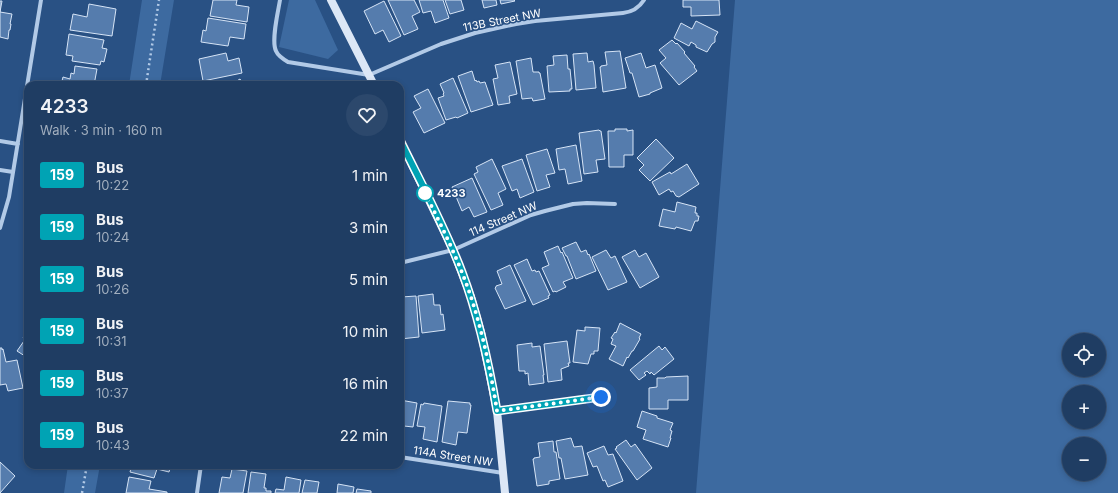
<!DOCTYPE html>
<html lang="en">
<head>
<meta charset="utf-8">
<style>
  :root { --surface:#1f3d63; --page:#2c486c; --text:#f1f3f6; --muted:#a1aebe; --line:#3c5678 }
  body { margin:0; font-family:Inter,sans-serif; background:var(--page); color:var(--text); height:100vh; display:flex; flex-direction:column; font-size:15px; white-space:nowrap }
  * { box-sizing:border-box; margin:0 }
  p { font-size:13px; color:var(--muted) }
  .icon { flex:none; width:22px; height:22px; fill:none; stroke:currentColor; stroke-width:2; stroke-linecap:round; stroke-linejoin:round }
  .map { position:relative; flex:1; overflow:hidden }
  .side { position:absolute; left:24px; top:81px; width:380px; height:388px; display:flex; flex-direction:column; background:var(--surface); border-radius:12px; box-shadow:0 2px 6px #0003,0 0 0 1px var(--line) }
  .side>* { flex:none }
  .badge { padding:0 8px; border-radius:3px; font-size:14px; line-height:26px }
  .fabs { position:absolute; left:1062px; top:333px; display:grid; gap:8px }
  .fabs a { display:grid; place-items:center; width:44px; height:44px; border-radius:50%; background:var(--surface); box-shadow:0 2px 6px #0003,0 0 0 1px var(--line); font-size:20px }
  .you { position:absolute; width:20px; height:20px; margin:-10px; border:3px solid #fff; border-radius:50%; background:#1a73e8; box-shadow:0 0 0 6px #1a73e833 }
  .map>.badge { position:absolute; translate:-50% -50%; box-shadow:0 0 0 2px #fff }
  .round { display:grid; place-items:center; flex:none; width:42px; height:42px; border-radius:21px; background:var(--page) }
  .headline { display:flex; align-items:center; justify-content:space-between; height:68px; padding:0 16px }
  h1 { font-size:19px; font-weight:600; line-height:30px }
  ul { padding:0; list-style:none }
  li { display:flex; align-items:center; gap:12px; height:52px; padding:0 16px }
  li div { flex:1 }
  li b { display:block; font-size:15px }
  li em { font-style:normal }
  li .badge { min-width:44px; font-weight:700; text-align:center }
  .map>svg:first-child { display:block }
  .green { fill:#3d6aa0; fill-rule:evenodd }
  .building { fill:#557cad; stroke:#d6e4f6 }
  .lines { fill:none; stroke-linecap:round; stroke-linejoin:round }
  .path { stroke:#b2cae7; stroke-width:2.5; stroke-dasharray:2 3; stroke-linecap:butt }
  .street { stroke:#b2cae7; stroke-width:4 }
  .secondary { stroke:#dce7f6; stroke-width:8 }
  .line-casing { stroke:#fff; stroke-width:9 }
  .line { stroke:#00a3b4; stroke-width:6 }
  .walk { stroke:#fff; stroke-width:4; stroke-dasharray:0 7.2 }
  .stop-dot { fill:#fff; stroke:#00a3b4; stroke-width:2 }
  .labels { text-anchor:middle; stroke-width:3; stroke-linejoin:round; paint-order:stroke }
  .street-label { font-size:11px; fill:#fff; stroke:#295184 }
  .stop-label { font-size:11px; font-weight:bold; fill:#fff; stroke:#295184; text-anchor:start }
</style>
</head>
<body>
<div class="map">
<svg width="1118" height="493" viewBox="0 0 1118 493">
  <rect width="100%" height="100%" fill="#295184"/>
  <!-- green -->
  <path class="green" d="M142,0H174L160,85H129Z
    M289,0H315L338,50L328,59L279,47Z
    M735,0H1118V493H696ZM1069,340H1099V370H1069ZM1069,392H1099V422H1069ZM1069,444H1099V474H1069Z
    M68,465H100L95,493H64Z"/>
  <!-- building -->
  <path class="building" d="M213,0H237L236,5L249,7L247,22L210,16Z
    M388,0H414L420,12L412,16L418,29L404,35Z
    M419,0H443L449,18L435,23L431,11L423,13Z
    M445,0H461L464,10L450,14Z
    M482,0H496L497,5L484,8Z
    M500,0H514L515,1L501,4Z
    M683,0H719L720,15L691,16V7H683Z
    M0,1H2L0,12L12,14L10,24H11L10,30H9L8,39L0,37Z
    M384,1L401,36L389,42L383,30L375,34L364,11Z
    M89,4L116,9L112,36L70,30L73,14L87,17Z
    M208,18L246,24L244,39L230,37L228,46L201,42L203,30L206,31Z
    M696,21L718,32L715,37V42L712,44L707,52L696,47V45L691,42L689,46L674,38L681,23L692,29Z
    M69,34L104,40L102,48L107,49L104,62L101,61L100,65L72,61L73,56L66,55Z
    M672,40L676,44L677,43L685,52L684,53L695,66L694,67L697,71L679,85L660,63L666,58L659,50Z
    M620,51L626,88L603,92L600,67H601V66L607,65L605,52Z
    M226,53L228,61L239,58L242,73L203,81L199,59Z
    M587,53L588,62L593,61L594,65L596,88L576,90L573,54Z
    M641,53L646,68L655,65L662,88L650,93V94L639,97L632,73H630L625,58Z
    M567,55L568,69H570L572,89H570V91L549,92L547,66L554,65L553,56Z
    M531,58L533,72H539V73H540L545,99L533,101L532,98L522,99L516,61Z
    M510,62L517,94L509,96L510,103L498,105L493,79L498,78L495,65Z
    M75,66L97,69L94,85H61L63,77L70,79L71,73L74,74Z
    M472,71L475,81L476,80L477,82L479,81L480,83L485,82L493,105L471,112L458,76Z
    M453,78L468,113L457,118L456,117L446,120L438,98L444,96L443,94L444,93L440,84Z
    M240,79L244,85H230Z
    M428,89L445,123L424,133L413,112L421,108L414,96Z
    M615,129H627V131L633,130V155H624V167H609L608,131H615Z
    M599,130L600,131H601L605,159L596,160L598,172L584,174L579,133Z
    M656,139L674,158L650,181L639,170L644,165L637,158Z
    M576,145L582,181L568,184L565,169L559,170L556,149Z
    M547,149L555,173L546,175L550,187L537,191L526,155Z
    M492,159L506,189L498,193L503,205L491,210L474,174L478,172L476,167Z
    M522,159L534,192L520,198L517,189L512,191L502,166Z
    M687,164L699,184L679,197L676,196L673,191L671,192L669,189L659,195L652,182L670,172L671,174Z
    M472,178L487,212L474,217L469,207L462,211L452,187Z
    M677,202L696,207L695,213H697V216H699L698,221H695L691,231L676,227L675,229L659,226L663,209L675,212Z
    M400,211L404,222L400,224Z
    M576,242L581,252L586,250L588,255L589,254L596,271L576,279L567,256H566L562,248Z
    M558,246L561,253L562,252L573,278L563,282L566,287L556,292L555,291L553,292L542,268L549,265L544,252Z
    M606,250L611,258L615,256L627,282L608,290L592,257Z
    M635,250L639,257L646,253L659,277L640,288L622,257Z
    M27,254H28V272L24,271Z
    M527,259L532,271L535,270L536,272L539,271L550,295L548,296L549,298L533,305L514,265Z
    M510,265L526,301L505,309L495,288L496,287V286L502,284L497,271Z
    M433,294L434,305H440L441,315L443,314L445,330L422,333L418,296Z
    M416,296L419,337L400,339V310H402L401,297Z
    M620,323L641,334L639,338L640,339L633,351H632L628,358L627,357L623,366L609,359L616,346L611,344L613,339L611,338L615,332L616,333Z
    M585,327L600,328L598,351H594V354H591L588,364L573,362L577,330L585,331Z
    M28,330V341L23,338Z
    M24,341L28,343V358L17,351Z
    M567,341L570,363H568L569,366L561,369L562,380L548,382L544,344Z
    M532,343V347L540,346L544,375H543L544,383L529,385L528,373L525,374V371H519L517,345Z
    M659,346L662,350L665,347L674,359L654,375L651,372L650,374L647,371L644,373L646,375L639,380L630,370Z
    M0,348H2V350L3,349L6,362L17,360L23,388L8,391L6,384L0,385Z
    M688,376V400H668V409H649V388L657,387V378H665L666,377Z
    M400,400L417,403L413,427L404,426L402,437L400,436Z
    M448,401L470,403V405H471L467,433L458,432L456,445L442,442Z
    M424,403L442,406L437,442L423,439L425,427L417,426L421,404L423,405Z
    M642,411L657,416V418L673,423L670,430L672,431L670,438H671L668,447L643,439L646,430L637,427Z
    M571,438L574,447L582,446L588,475L565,479L561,458H559L556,441Z
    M626,440L631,447L635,444L652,468L637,480L615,449L617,448L616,447Z
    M553,441L554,452H556L560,479L549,481V484L537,486L533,459H534V458L540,457L538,443Z
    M604,446L608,455L613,454L623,481L608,487L605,480L603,481L597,466L593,467L587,453Z
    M0,462L15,476L0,493Z
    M132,465H171L169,472L157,469L154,478L130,472Z
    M232,469L247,471L243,493H219L222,477L230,478Z
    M251,472L266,474L264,488H266V491H271V493H248Z
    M129,477L151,481L149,489L167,492V493H126Z
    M286,477L301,480L299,493H275L276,489L284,490Z
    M305,480L319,482L317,493H302Z
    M338,484L354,487L353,493H337Z
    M357,489L371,491V493H356Z"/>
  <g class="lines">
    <!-- path -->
    <path class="path" d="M146,85L159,0
      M82,493L87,465"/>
    <!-- street -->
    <path class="street" d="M280,0C278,12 271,41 276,51C278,56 283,59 288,62L369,75L441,44L475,33L516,24L535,21L623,13C632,12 639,8 644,0
      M0,141L18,144
      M0,170L13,172
      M0,228L9,197L41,0
      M400,263L453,250L531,215L545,211L573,204L587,203L615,204
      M497,411L601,397
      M400,457L503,473
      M197,493L201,465"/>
    <!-- secondary -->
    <path class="secondary" d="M331,0L374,85
      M400,140L453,250L471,297L481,332L497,411L505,493"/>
  </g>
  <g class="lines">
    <defs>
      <path id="line" d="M400,140C421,183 445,227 462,272C479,317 489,364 497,411L601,397"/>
    </defs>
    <!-- line casing -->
    <use href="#line" class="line-casing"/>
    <!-- line -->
    <use href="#line" class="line"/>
    <!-- walk -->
    <path class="walk" d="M425,193C442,227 459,261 471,297C483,334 491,372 497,411L601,397"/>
  </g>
  <!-- markers -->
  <circle class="stop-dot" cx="425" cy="193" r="8"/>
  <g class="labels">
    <!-- street labels -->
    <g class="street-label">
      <text transform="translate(502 20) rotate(-11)" y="4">113B Street NW</text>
      <text transform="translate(503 219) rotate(-23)" y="4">114 Street NW</text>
      <text transform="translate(453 456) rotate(9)" y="4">114A Street NW</text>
    </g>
    <!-- stop labels -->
    <g class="stop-label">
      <text x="437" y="197">4233</text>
    </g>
  </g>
</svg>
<div class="fabs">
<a><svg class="icon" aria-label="locate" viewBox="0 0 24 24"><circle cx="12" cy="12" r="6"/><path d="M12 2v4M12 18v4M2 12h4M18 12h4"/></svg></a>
<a>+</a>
<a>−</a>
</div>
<div class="you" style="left:601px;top:397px"></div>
<section class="side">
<div class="headline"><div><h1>4233</h1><p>Walk · 3 min · 160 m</p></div><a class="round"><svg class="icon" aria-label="heart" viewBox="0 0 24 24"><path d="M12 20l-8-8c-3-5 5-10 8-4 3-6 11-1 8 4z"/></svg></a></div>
<ul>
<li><span class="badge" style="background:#00a3b4;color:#fff">159</span><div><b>Bus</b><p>10:22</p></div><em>1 min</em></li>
<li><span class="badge" style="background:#00a3b4;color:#fff">159</span><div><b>Bus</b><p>10:24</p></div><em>3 min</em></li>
<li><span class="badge" style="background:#00a3b4;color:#fff">159</span><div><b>Bus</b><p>10:26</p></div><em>5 min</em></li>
<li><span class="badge" style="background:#00a3b4;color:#fff">159</span><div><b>Bus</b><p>10:31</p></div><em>10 min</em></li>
<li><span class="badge" style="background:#00a3b4;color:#fff">159</span><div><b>Bus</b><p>10:37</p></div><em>16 min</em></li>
<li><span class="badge" style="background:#00a3b4;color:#fff">159</span><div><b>Bus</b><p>10:43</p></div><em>22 min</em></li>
</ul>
</section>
</div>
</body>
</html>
